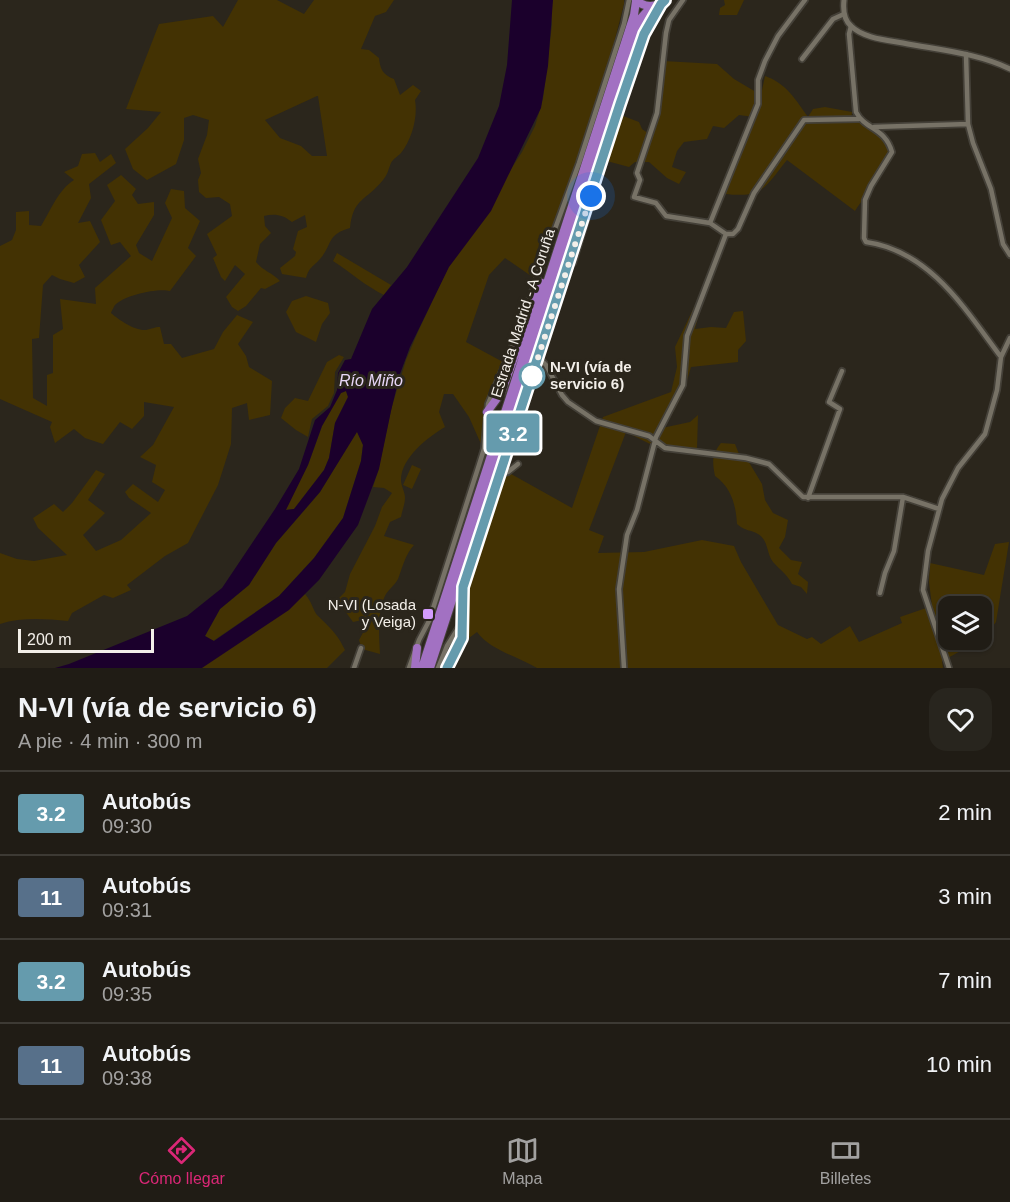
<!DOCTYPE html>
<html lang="es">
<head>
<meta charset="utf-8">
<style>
  :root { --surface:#201c15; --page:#28251e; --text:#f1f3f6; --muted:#a2a1a0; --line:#3d3a34; --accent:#db2777 }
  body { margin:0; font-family:Helvetica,sans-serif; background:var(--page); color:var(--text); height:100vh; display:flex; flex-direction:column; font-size:22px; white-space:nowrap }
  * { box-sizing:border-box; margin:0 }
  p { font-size:20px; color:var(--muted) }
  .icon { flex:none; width:33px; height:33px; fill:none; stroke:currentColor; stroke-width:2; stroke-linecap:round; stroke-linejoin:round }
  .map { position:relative; height:668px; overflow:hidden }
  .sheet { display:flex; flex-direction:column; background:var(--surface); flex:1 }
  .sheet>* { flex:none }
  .badge { padding:0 12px; border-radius:4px; font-size:21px; line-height:39px }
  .tools { position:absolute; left:938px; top:596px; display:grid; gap:12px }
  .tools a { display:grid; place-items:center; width:54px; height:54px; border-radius:12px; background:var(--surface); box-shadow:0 2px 4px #0004,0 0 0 2px var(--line); font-size:30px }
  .scale { position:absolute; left:18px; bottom:15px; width:136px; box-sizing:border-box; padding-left:6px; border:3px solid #f3efe9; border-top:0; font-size:16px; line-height:21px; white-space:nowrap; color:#f3efe9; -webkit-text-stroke:4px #2b261c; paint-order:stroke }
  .you { position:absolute; width:30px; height:30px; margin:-15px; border:4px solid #fff; border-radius:50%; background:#1a73e8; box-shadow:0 0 0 9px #1a73e833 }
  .map>.badge { position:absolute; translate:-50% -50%; box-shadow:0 0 0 3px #fff }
  .round { display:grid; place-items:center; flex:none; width:63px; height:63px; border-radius:18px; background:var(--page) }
  .head { display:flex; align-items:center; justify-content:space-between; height:102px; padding:0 18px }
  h1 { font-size:28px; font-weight:800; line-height:45px }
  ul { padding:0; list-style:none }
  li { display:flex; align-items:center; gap:18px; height:84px; padding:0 18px; border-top:2px solid var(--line) }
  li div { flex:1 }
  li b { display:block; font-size:22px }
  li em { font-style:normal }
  li .badge { min-width:66px; font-weight:700; text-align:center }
  .dock { display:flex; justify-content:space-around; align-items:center; height:84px; border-top:2px solid var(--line); background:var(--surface); font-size:16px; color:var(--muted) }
  .dock a { display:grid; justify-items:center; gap:3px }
  .dock .active { color:var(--accent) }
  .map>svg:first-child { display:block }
  .green { fill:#433203; fill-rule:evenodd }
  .water { fill:#1b002c; fill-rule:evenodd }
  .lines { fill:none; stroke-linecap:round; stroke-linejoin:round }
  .minor-casing { stroke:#444038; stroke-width:8 }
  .tertiary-casing { stroke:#444038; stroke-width:8 }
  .trunk-casing { stroke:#444038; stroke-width:10 }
  .minor { stroke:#777266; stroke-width:4.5 }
  .tertiary { stroke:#777266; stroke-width:5 }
  .trunk { stroke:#a271c2; stroke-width:8 }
  .line-casing { stroke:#fff; stroke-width:14 }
  .line { stroke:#659bad; stroke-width:9 }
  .walk { stroke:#f3efe9; stroke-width:6; stroke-dasharray:0 10.8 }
  .stop-dot { fill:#fff; stroke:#659bad; stroke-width:3 }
  .poi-dot { fill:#d39cfd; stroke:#2b261c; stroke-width:2 }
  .labels { text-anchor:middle; stroke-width:6; stroke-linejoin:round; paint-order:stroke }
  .street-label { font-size:15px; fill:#f3efe9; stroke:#2b261c }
  .stop-label { font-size:15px; font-weight:bold; fill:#f3efe9; stroke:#2b261c; text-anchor:start }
  .poi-label { font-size:15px; fill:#f3efe9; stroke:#2b261c; text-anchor:end }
  .water-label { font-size:16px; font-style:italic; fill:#e8d7f8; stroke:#2b261c }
</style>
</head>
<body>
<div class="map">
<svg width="1010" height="668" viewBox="0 0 1010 668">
  <rect width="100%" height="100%" fill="#2b261c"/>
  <!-- green -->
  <path class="green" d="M238,0H277L304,14L314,0H394L386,12L375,16L361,49L369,50L379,58C380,69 383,75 394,79L400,95L413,85L421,91L415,100C418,117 412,139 401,153C398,156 393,159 391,163C388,170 388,174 383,180C366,201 353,198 350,228C326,235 333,244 320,259C312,268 310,266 306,278L282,274L280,268L295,256L296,252L293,249L298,231L307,227L305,215L292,222C284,215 274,213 264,216L265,226L271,233L260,244L256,262C263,271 273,273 280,281L265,289L261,288L246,306L238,311L232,307L226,297L245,274L235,265L225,281L221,277L213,258L217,255L207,234L232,216L230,204L219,197L206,198L199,192L198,180L201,173L198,159L207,135L209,120L193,115L184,118V140L176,164L147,180L133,169L125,149L148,128L161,112L126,109L159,24L213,16L223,27ZM317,96H318L327,156H312L301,146L280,138L265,120Z
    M551,0H624V4L602,90L571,184L542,254L534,278L505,258L489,275L466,342L503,362L499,374L486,401L481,444L469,417L453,394H444L439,412L445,427C428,437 401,458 401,480C401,486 405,492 405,498C405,504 402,511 401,517L390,522L384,536L414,545C405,555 403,566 398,579C395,585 390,588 386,594C377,610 379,635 380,654L362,649L359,640L365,629L362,620L353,622L337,600L345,592L350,574L375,526L382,507L392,493L384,488L373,487L378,471L392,406L406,360L417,334L449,265L522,152L535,126L543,99L552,25Z
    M724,0H744L737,15H719L720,8L725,5Z
    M631,4V12L574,188L501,389L492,403L491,399L575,182L611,74Z
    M663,61L717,64L734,79L761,95L765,76C786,83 796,100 808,117L813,109L825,107L852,112L851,120C918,141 880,173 855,211L787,160C764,188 764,198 725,194L736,167L732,156H741L754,117L739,115L724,128L713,126L707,139L684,142L677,151L672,167L686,172L679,184L667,178L649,162H635L629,167L603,160L618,114L639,122L642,129L652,136L659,110Z
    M95,153L100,162L111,154L116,163L89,184L91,198L78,223L90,221L100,242L79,265L85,277L74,283L60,279L52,275L43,285L39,338L32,339L33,398L47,406V375L53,373V335L63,329L60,299L96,304L95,288L131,256L120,242L111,245L101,220L115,201L107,185L121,175L136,189L132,195L138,204L154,202V215L136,245L139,253L152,261L172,218L165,203L171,189L184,191L185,208L200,221L188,248L196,256L170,291C158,288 125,295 115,305C115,305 111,312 111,313C119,320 135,331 146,330C152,329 154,327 160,327L164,344H171L182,358L214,349L223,332L237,315L253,322L238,344L246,356L249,367L272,381L270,415L249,420L247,403L232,408L231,444L218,485L188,543L165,556L127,585L131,590L113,598L104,595L72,613L68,621C45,619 22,617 0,624V553L17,559L34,561L67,555L38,528L33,518L54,504L63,512L72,503L96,470L105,474L88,500L105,513L83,535L96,551L121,540L151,513L129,498L125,492L133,484L158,502L165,490L152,482L156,465L140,457L153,445L174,407L144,402V416L132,429L120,422L103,444L85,438L74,429L55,443L50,427L52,422L0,399V246L12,240L16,230V212L29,211V225L41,226C51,210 58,190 74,180L64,172L78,166L82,154Z
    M337,253L391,285L384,295C367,287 350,272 333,261Z
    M306,296L328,303L330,313L322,324L316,342L296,332L286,312L292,301Z
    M694,307L700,310L695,329L711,327L726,328L734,312L743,311L746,341L738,350V362L691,367C685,389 676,412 662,428L690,422L698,415L697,449L654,446L626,432L589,530L604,536L598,553L644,552L702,540L734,546L741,562L778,625L807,639L812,637L821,644L850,626L859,642L902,623L900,617L932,606L929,582L930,563L984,575L995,544L1009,542L996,622L983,639L942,661L943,668H537C517,656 490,650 477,632L465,641C470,624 465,605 468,588L504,470L572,508L603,417L671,392L677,367L675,347ZM948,606H981V639H948Z
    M339,355L344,357L335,372L334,393L328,406L312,419L308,437L296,430L281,418L285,408L295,398L308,401L327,362Z
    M346,391L348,397L335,423L329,458L324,470L294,509L285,510L308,465L322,426L341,393Z
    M357,431L363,445L361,461L343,518L314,558L279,596L213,641L205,636L220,609L249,585L276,543L320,492Z
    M721,443L735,444L739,454L747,459L762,484L765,500L773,513L788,520L785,537L779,548L791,560L802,562L798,574L808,582L807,594L801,587L792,584C787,574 780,570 773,562C766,553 769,541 758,534C750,529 746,532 737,524C736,505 731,487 715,476C712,462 712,454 721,443Z
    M412,465L421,469L412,489L403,485Z
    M305,594C312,602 313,610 317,615C330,628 337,633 345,650L327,668H193L293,604Z"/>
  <!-- water -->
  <path class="water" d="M512,0H553L548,66L541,108L491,211L449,267L410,347L400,374L391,411L379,469L358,525L319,580L289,610L202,668H55L69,664L187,616L222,588L275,509L299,469L315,420L330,407L337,390L338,373L345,360L351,359L372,309L407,267L478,158L499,106L507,65ZM346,391L348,397L335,423L329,458L324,470L294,509L286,510L308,465L322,426L341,393ZM357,432L363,445L361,461L343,518L314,558L279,596L214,641L205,636L220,609L249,585L276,543L320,492Z"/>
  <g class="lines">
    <defs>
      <path id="minor" d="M851,26L849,34L856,112C865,130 885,127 892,152L871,186L865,200L864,238L866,242C930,251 965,309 1001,357L997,390L985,434L958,468L942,499L928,551L923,590L949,668
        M966,54L968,124L973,143L991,189L1003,244L1010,255
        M802,59L833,19L844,14
        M874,127L968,124
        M710,223L758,104V80L765,61L778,36L805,0
        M726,234H733L738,229L754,193L804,120L859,119
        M568,265L573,263L598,181
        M538,357L546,365L562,395L568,402L596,421L649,436L665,448L746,458L769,464L803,497H903L939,509
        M1001,357L1010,338
        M500,474L508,472L518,464
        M808,498L840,409L829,402L842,371
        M880,593L885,573L894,551L903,497
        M354,668L361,648
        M409,668L419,640L429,621L479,465L484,449L488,404L511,350L579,163L624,24L629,0
        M438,668L447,646L462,622L463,590
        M447,668C453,656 465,641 463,626C461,615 458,607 460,596L639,46L650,21L660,4
        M624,668L619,589L627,535L637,510L656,437L683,385L687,336L726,234L710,223L666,216L656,203L634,197L640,180L637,173L657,113L666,33L669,20L683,0"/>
      <path id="tertiary" d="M844,0C843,9 843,19 851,26C863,38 886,40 903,43C939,50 977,53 1010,69"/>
      <path id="trunk" d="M636,0C645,8 655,8 665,0
        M487,412L501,393L542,283
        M415,668L417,648
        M422,668L634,15L636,1
        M430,668L641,18L651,7"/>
    </defs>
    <!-- minor casing -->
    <use href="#minor" class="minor-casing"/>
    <!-- tertiary casing -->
    <use href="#tertiary" class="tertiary-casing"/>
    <!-- trunk casing -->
    <use href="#trunk" class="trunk-casing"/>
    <!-- minor -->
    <use href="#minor" class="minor"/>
    <!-- tertiary -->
    <use href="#tertiary" class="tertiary"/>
    <!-- trunk -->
    <use href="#trunk" class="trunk"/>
  </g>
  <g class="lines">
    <defs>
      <path id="line" d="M447,668L462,638L463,587L620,104L644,34L661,4L665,0"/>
    </defs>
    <!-- line casing -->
    <use href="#line" class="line-casing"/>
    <!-- line -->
    <use href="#line" class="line"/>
    <!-- walk -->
    <path class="walk" d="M532,376L530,382L591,196"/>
  </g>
  <!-- markers -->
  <circle class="stop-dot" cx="532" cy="376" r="12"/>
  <rect class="poi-dot" x="422" y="608" width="12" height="12" rx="3"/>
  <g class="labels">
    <!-- street labels -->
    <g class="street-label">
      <text transform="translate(523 313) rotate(-72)" y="5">Estrada Madrid - A Coruña</text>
    </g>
    <!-- stop labels -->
    <g class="stop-label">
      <text x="550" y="372">N-VI (vía de<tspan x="550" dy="17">servicio 6)</tspan></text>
    </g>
    <!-- poi labels -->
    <g class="poi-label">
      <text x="416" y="610">N-VI (Losada<tspan x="416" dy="17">y Veiga)</tspan></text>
    </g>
    <!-- water labels -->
    <g class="water-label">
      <text x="371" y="386">Río Miño</text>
    </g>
  </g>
</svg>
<div class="tools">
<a><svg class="icon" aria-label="layers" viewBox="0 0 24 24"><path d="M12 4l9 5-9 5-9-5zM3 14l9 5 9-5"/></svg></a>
</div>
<div class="scale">200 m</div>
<div class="you" style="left:591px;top:196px"></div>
<b class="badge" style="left:513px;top:433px;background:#659bad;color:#fff">3.2</b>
</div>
<section class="sheet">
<div class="head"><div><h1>N-VI (vía de servicio 6)</h1><p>A pie · 4 min · 300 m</p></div><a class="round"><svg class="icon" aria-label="heart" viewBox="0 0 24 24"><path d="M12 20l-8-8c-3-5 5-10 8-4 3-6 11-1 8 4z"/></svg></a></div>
<ul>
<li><span class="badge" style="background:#659bad;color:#fff">3.2</span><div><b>Autobús</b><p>09:30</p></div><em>2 min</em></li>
<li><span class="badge" style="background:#57708a;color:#fff">11</span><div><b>Autobús</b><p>09:31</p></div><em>3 min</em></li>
<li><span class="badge" style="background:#659bad;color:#fff">3.2</span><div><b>Autobús</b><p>09:35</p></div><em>7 min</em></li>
<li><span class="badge" style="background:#57708a;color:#fff">11</span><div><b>Autobús</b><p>09:38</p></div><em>10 min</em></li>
</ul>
</section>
<nav class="dock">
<a class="active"><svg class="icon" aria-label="directions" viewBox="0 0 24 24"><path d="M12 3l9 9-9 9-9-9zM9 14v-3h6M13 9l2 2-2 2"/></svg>Cómo llegar</a>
<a><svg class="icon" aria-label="map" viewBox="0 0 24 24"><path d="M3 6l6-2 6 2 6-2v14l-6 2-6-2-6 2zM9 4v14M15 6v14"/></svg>Mapa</a>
<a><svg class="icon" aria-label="tickets" viewBox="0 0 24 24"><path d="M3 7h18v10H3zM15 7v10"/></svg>Billetes</a>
</nav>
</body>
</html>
